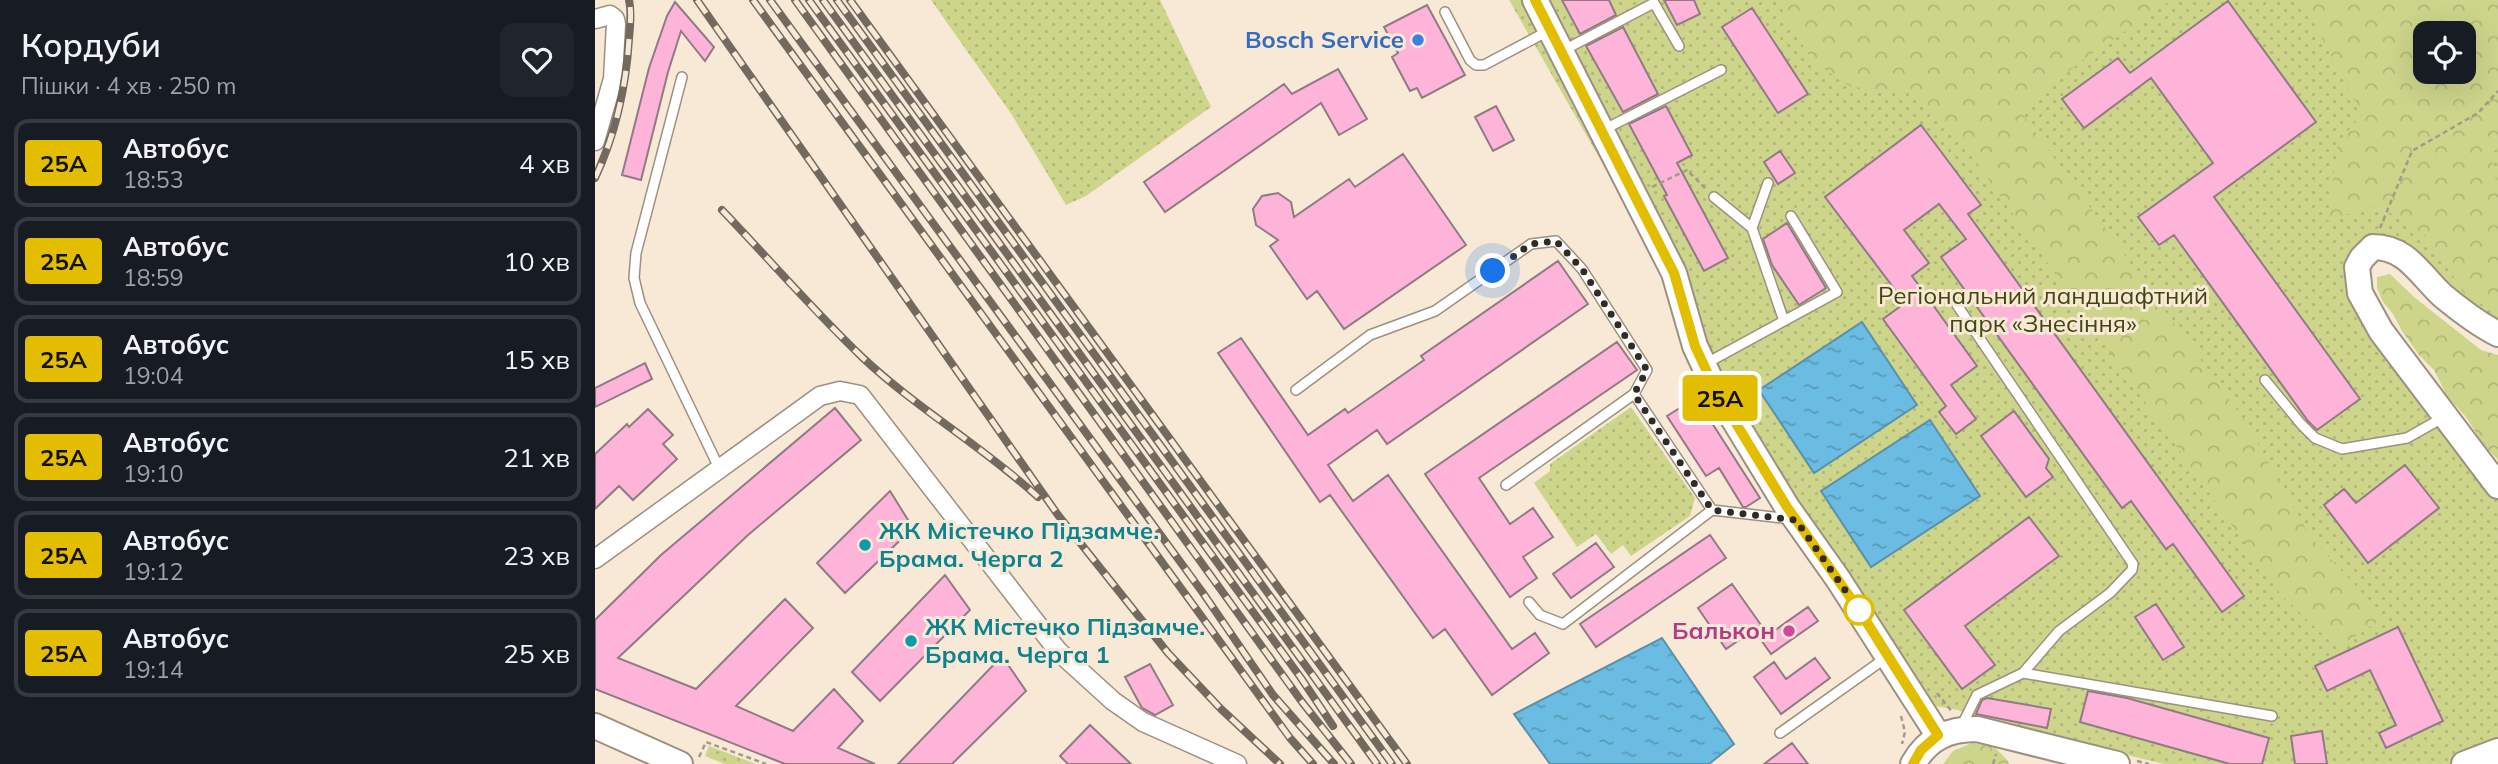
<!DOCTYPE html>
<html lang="uk">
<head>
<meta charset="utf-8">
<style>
  :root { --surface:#171b24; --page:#20242c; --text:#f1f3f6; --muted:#9ea1a6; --line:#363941 }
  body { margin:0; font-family:Mulish,sans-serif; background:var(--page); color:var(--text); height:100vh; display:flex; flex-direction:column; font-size:26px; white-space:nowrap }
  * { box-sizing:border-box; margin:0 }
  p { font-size:23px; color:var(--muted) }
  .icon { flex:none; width:38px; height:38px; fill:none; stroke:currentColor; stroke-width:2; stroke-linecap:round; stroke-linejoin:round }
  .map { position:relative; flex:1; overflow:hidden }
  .details { display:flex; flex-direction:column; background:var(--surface); width:595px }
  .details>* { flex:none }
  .badge { padding:0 14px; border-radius:5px; font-size:24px; line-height:46px }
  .controls { position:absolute; left:1818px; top:21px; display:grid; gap:14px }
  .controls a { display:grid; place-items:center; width:63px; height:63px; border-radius:14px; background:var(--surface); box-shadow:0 7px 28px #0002; font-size:35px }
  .you { position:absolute; width:35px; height:35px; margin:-18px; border:5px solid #fff; border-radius:50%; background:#1a73e8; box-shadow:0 0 0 10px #1a73e833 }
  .map>.badge { position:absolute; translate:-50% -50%; box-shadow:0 0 0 4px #fff }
  .round { display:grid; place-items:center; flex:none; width:74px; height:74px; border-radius:14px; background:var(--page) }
  .overview { display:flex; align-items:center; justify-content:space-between; height:119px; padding:0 21px }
  h1 { font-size:33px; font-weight:600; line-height:52px }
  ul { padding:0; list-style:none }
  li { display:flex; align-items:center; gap:21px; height:88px; margin:0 14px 10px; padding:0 7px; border:4px solid var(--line); border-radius:14px }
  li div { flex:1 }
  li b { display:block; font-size:26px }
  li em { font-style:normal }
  li .badge { min-width:77px; font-weight:700; text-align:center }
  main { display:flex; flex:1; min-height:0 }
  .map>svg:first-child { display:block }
  .grass { fill:url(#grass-dots); fill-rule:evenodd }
  .forest { fill:url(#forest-crowns); fill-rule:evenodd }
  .water { fill:url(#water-ripples); stroke:#5a90a9; stroke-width:2 }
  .building { fill:#feb4d8; stroke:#907a84; stroke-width:2 }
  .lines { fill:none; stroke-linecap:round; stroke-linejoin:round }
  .lane-casing { stroke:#9e907e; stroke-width:12 }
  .street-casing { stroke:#9e907e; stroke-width:21 }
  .secondary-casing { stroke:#9e907e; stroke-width:28 }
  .path { stroke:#a5998b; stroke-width:2.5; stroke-dasharray:5 3.5; stroke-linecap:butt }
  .lane { stroke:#fff; stroke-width:9 }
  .street { stroke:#fff; stroke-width:18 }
  .secondary { stroke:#fff; stroke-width:24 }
  .rail-casing { stroke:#736a5f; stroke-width:8 }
  .rail { stroke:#f8e9d6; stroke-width:5; stroke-dasharray:16; stroke-linecap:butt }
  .line-casing { stroke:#fff; stroke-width:16 }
  .line { stroke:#e3bd00; stroke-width:10 }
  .walk { stroke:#312b24; stroke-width:7; stroke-dasharray:0 12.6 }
  .shop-dot { fill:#3f7fe0; stroke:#f8e9d6; stroke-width:2.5 }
  .culture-dot { fill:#0f9aa8; stroke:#f8e9d6; stroke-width:2.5 }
  .stop-dot { fill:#fff; stroke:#e3bd00; stroke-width:3.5 }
  .hotel-dot { fill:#d1479c; stroke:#f8e9d6; stroke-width:2.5 }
  .labels { text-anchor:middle; stroke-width:6; stroke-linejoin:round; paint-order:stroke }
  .shop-label { font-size:24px; font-weight:bold; fill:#366cbe; stroke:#f8e9d6; text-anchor:end }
  .park-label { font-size:24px; fill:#43470f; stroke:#f8e9d6 }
  .culture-label { font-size:24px; font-weight:bold; fill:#0d838f; stroke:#f8e9d6; text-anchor:start }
  .hotel-label { font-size:24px; font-weight:bold; fill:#b23c85; stroke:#f8e9d6; text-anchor:end }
</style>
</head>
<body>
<main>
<section class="details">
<div class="overview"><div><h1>Кордуби</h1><p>Пішки · 4 хв · 250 m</p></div><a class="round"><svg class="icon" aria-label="heart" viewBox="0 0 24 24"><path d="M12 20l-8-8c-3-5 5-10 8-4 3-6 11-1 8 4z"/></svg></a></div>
<ul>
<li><span class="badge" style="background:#e3bd00;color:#111">25А</span><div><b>Автобус</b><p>18:53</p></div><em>4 хв</em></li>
<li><span class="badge" style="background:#e3bd00;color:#111">25А</span><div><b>Автобус</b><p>18:59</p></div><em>10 хв</em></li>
<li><span class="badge" style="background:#e3bd00;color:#111">25А</span><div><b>Автобус</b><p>19:04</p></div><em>15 хв</em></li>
<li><span class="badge" style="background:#e3bd00;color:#111">25А</span><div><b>Автобус</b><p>19:10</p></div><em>21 хв</em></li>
<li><span class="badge" style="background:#e3bd00;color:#111">25А</span><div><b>Автобус</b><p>19:12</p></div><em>23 хв</em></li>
<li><span class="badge" style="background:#e3bd00;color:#111">25А</span><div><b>Автобус</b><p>19:14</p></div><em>25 хв</em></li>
</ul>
</section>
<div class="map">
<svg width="1903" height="764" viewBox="0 0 1903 764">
  <defs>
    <pattern id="grass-dots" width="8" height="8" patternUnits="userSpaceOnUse" patternTransform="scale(1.75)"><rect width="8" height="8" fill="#cdd58b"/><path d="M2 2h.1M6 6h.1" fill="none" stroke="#b0b778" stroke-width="1.8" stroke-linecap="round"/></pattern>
    <pattern id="forest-crowns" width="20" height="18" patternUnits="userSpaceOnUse" patternTransform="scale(1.75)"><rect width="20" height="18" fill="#cdd58b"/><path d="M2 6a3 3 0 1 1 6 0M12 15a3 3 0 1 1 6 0" fill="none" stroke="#b0b778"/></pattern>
    <pattern id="water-ripples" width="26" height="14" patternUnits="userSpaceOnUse" patternTransform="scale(1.75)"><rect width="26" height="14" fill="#6bbce2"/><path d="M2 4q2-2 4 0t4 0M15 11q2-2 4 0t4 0" fill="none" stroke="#5999b7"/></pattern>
  </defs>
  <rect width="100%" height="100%" fill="#f8e9d6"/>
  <!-- grass -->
  <path class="grass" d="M336,0H565L616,107L491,196L471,205L417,115Z
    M914,0H1903V326L1878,312L1809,245L1756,268L1903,494V746L1856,764H1569L1380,718L1363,710L1334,705L1217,530ZM1830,33H1869V72H1830Z
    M1036,407L1100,498L1095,516L1036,556L1028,545L1016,554L1001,534L982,547L939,483L955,471V464Z
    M114,746L161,764H130L110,756Z"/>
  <!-- forest -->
  <path class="forest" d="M1175,0H1577L1489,59L1425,111L1650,421L1716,538L1790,617L1742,648L1686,595L1356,126L1310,91L1256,87L1217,61L1184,4Z
    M1707,0H1903V148L1896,154L1903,191V311L1872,298L1833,237L1783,205L1732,221L1743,142L1767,115ZM1830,33H1869V72H1830Z
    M1795,274L1819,297L1886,350L1903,355V460L1888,444L1871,417L1852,396L1839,370L1824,355L1807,331L1798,314L1788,302L1782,288V277Z
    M1377,743L1398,745L1413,761L1414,764H1348L1358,751Z"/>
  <!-- water -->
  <path class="water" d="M1267,322L1322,405L1219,473L1164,390Z
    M1335,420L1385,496L1276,567L1226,491Z
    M1067,638L1139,744L1114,764H955L919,714Z"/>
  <!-- building -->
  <path class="building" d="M967,0H1014L1021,15L985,34Z
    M1069,0H1099L1105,14L1082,25Z
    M1633,1L1721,122L1619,197L1765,399L1722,430L1713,421L1579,235L1564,245L1543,217L1618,163L1556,78L1489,128L1467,99L1523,58L1535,73Z
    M80,2L119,47L110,61L86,31L73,72L46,180L27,175L54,68L72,16Z
    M832,5L870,75L827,98L822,88L815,91L797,57L803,53L789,27Z
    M1157,8L1213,94L1183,113L1127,27Z
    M1028,27L1063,94L1028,112L991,46Z
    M743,69L772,119L744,135L726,103L570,212L549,182L689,84L697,94Z
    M901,106L919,140L898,151L880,117Z
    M1071,106L1097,155L1082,163L1133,258L1109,271L1069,196L1072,195L1034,124Z
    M1326,125L1386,205L1373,214L1649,596L1627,612L1578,544L1571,549L1536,501L1527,508L1346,257L1371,239L1344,204L1309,230L1334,263L1317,276L1382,366L1356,385L1381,419L1361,434L1344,412L1351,406L1288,319L1310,303L1230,197Z
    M1185,151L1200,173L1183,184L1169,162Z
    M808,154L871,245L749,329L722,291L712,299L675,246L683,240L661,225L658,209L667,196L683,193L696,202L699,217L754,179L760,187Z
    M1192,223L1231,288L1204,305L1177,265L1168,239Z
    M963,261L993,304L792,444L782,430L733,465L758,501L793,475L917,649L940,633L954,653L897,695L850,629L838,638L735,495L725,502L623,353L646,338L713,435L750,409L753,413L829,360L826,356Z
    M1022,342L1042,370L884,478L915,524L938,508L958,537L928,557L942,578L915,597L830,474Z
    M50,363L57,379L0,407V388Z
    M1101,398L1165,498L1151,507H1148L1124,468L1111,476L1072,416Z
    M240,408L266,440L153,535L23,658L101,689L190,599L218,628L141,706L198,731L239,689L268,721L243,748L280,764H190L0,689V620L66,555Z
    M53,409L78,435L68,444L82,459L38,500L24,486L0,509V454L32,424L34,427Z
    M1419,411L1454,459L1451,468L1458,477L1431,497L1386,436Z
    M1810,465L1844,508L1773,563L1729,505L1749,489L1761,503Z
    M295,491L318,528L250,593L222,563Z
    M1434,517L1464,556L1370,626L1400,665L1367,689L1309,610Z
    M1115,535L1131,558L1001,647L985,624Z
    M1001,543L1019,567L976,598L958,574Z
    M350,575L375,610L285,701L257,672Z
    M1137,584L1166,625L1131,649L1103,608Z
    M1561,604L1589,647L1568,660L1540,617Z
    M1213,607L1223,621L1176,654L1166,640Z
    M1803,627L1848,721L1791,748L1784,733L1801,725L1775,670L1732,691L1720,666Z
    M407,656L431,691L357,764H303Z
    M1220,658L1235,678L1186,714L1159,677L1179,662L1191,679Z
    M555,664L578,705L560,715L547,708L530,677Z
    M1493,691L1532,698L1674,738L1667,764H1635L1485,722Z
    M1392,698L1456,709L1452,728L1381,714L1387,700Z
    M495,725L536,764H473L465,756Z
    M1727,731L1732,764H1700L1696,736Z
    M1197,743L1213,764H1169Z"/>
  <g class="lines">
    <defs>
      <path id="lane" d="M850,12L875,60L881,65H889L955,30
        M967,51L1059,3L1084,46
        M87,77L41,253L39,278L45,303L125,470
        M1008,130L1126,70
        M1119,197L1157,228L1189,321
        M1157,228L1173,183
        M1362,305L1538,564L1537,570L1515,593L1464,631L1428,673L1382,695L1366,727
        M1110,364L1242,292L1196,216
        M1670,380L1706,424L1720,438L1747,449L1812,438L1849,417
        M701,390L775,335L840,311L936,244L961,241L987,269L1052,370L1039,394L1117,510
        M911,485L1039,394
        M934,602L945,615L968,624L1117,510L1196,519
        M1428,673L1677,716
        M1185,733L1292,657"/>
      <path id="street" d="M0,19L15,15L20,19L21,24L18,79L0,141
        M0,559L225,396L245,391L265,395L463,651L518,701L548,722L642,764"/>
      <path id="secondary" d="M940,0L1079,273L1100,346L1120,389L1192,507L1243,579L1343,735
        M1903,334C1883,324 1865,310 1848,296C1825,275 1812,247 1778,247L1767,258L1762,267L1765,293L1786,331L1903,486
        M0,726L85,764
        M1318,764C1333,738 1353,729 1382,729L1522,764
        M1869,764L1903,751"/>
    </defs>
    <!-- lane casing -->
    <use href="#lane" class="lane-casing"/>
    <!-- street casing -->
    <use href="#street" class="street-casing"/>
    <!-- secondary casing -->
    <use href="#secondary" class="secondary-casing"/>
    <!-- path -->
    <path class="path" d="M1057,187L1092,170L1112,190
      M1785,228L1817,151L1883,113L1903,91
      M1342,693L1358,713
      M1306,716L1310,732L1307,744
      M104,757L111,742L171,764
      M1542,761L1554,764
      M1398,764L1401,754"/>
    <!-- lane -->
    <use href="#lane" class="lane"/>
    <!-- street -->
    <use href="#street" class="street"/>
    <!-- secondary -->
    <use href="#secondary" class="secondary"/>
    <defs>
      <path id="rail" d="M102,0L463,515L573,653L626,709L685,764
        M158,0L695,738L718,764
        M175,0L608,593L678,695L739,764
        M200,0L707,702L756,764
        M214,0L706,678L738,726
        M228,0L782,764
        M242,0L797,764
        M255,0L812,764
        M0,178C21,133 31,87 34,39C35,26 37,13 34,0
        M127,210C173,258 218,310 267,357C321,408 387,446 443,497"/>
    </defs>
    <!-- rail casing -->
    <use href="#rail" class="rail-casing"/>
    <!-- rail -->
    <use href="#rail" class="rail"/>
  </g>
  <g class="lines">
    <defs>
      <path id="line" d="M940,0L1079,273L1100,346L1120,389L1192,507L1264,610L1343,735L1326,750L1318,764"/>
    </defs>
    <!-- line casing -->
    <use href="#line" class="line-casing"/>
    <!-- line -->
    <use href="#line" class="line"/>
    <!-- walk -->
    <path class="walk" d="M898,271L936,244L961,241L987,269L1052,370L1039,394L1117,510L1201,520L1264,610"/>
  </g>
  <!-- markers -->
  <circle class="shop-dot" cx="823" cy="40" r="7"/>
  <g class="culture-dot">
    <circle cx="270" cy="545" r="7"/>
    <circle cx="316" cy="641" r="7"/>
  </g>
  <circle class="stop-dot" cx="1264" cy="610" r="14"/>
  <circle class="hotel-dot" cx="1194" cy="631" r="7"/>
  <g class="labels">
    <!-- shop labels -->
    <g class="shop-label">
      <text x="809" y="48">Bosch Service</text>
    </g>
    <!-- park labels -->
    <g class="park-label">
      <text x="1448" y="304">Регіональний ландшафтний<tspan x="1448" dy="28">парк «Знесіння»</tspan></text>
    </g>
    <!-- culture labels -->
    <g class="culture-label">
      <text x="284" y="539">ЖК Містечко Підзамче.<tspan x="284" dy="28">Брама. Черга 2</tspan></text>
      <text x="330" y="635">ЖК Містечко Підзамче.<tspan x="330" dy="28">Брама. Черга 1</tspan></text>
    </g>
    <!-- hotel labels -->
    <g class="hotel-label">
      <text x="1180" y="639">Балькон</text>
    </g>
  </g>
</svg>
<div class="controls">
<a><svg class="icon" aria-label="locate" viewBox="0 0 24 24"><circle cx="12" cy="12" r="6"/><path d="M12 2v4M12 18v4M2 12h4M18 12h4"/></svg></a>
</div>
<div class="you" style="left:898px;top:271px"></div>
<b class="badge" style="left:1125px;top:398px;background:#e3bd00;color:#111">25А</b>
</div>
</main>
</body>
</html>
